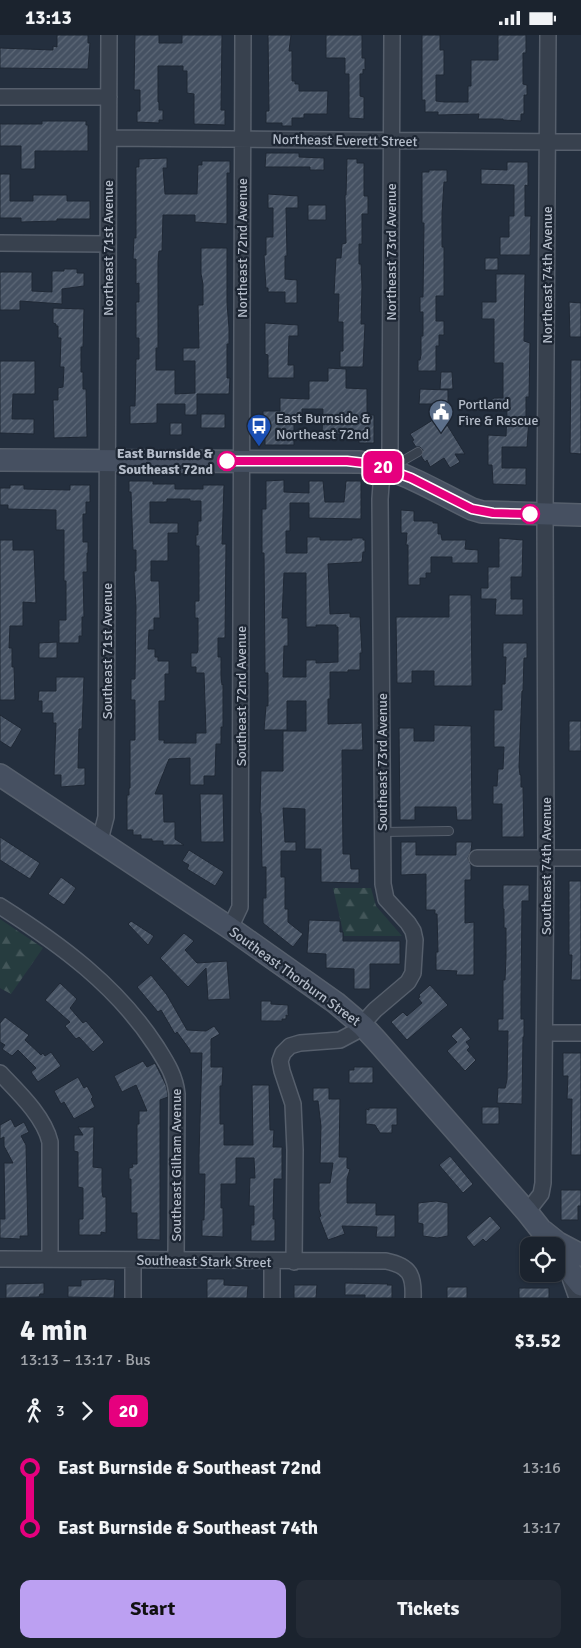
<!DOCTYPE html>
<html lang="en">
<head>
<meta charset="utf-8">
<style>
  :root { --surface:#1b232e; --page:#242b36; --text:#f1f3f6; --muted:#a0a4aa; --line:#39404a; --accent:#bca0f2 }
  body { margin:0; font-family:Signika,sans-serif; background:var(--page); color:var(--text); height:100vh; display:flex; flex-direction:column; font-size:19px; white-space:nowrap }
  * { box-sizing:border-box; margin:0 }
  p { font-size:16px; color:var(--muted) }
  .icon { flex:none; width:28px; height:28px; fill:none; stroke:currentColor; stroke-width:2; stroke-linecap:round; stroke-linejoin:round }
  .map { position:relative; height:1263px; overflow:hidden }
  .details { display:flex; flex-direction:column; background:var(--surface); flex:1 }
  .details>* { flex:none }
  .badge { padding:0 10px; border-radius:8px; font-size:18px; line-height:32px }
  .buttons { position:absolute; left:520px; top:1202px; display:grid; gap:10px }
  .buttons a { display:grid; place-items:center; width:45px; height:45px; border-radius:10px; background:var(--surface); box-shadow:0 1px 4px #0004,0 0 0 1px var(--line); font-size:25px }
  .map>.badge { position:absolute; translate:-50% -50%; box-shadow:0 0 0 2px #fff }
  .legs { display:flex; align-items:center; gap:8px; height:55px; padding:0 20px; font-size:16px }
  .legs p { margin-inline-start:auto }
  .overview { display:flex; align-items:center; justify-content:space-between; height:85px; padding:0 20px }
  h1 { font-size:28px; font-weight:700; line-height:38px }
  .primary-button { display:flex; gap:10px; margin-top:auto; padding:10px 20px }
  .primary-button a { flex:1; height:58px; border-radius:10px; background:var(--accent); color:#111; font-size:20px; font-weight:700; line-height:58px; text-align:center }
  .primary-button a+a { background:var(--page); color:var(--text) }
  ul { padding:0 20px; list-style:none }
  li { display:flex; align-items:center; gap:18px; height:60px; font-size:19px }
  li i { display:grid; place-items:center; width:8px; height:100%; margin:0 6px; background:currentColor }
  li i::after { content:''; width:12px; height:12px; margin:-6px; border:4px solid; border-radius:50%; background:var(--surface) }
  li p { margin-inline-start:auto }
  li:first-child i { background:linear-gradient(#0000 50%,currentColor 0) }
  li:last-child i { background:linear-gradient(currentColor 50%,#0000 0) }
  .status { display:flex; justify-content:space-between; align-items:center; height:35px; padding:0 25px; background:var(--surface); direction:ltr }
  .status svg { height:14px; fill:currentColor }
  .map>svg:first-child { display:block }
  .forest { fill:url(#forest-firs) }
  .building { fill:url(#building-hatch); stroke:#1f2835; fill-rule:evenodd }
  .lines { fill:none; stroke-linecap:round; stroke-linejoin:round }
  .lane-casing { stroke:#565f6c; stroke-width:10 }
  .street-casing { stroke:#565f6c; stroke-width:18 }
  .secondary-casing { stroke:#565f6c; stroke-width:24 }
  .lane { stroke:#38414e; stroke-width:8 }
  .street { stroke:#38414e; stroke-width:15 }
  .secondary { stroke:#465061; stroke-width:21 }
  .line-1-casing { stroke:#fff; stroke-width:11 }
  .line-1 { stroke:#e6007e; stroke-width:8 }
  .stop-1-dot { fill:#fff; stroke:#e6007e; stroke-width:2.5 }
  .labels { text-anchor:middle; stroke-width:4.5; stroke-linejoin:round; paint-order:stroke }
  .street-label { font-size:14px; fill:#b4bcc9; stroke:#1d2633 }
  .poi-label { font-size:14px; fill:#b4bcc9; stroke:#1d2633; text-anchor:start }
  .stop-label { font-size:14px; font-weight:bold; fill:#b4bcc9; stroke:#1d2633; text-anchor:end }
</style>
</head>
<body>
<div class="status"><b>13:13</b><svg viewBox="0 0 49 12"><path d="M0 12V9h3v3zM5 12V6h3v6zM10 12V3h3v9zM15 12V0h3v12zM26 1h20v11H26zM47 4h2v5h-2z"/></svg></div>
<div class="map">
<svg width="581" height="1263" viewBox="0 0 581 1263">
  <defs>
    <pattern id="forest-firs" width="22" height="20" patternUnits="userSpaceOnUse" patternTransform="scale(1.25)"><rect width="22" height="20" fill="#263c3f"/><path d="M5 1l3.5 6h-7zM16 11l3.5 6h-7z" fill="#435659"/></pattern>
    <pattern id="building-hatch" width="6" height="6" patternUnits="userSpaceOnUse" patternTransform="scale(1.25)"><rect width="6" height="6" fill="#455162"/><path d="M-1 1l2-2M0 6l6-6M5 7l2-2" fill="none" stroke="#5d6877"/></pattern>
  </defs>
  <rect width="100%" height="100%" fill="#242f3e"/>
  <!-- forest -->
  <path class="forest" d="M333,853H371L376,871L402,901H344Z
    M0,884L43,913L11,959L0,953Z"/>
  <!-- building -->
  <path class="building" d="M57,0H88V8H90L88,34L0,33V13L53,15V11L57,12Z
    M135,0H159V8H182V0H222L221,75H225V90L194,89V59L187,58V36H183V31H158V67H159V75H163V85H159V88L137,87V76H140V55H134Z
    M268,0H291L289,16H292V46H295V49H299V56H328L327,79H304V83H292V91H282V88H266V76H269Z
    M326,0H362V23H365V35L363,34V39H360V61L364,62V84L349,83V39H345V23H326Z
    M422,0H440V15H444V40H436V66L444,67H468V51H471V25H498V0H526V18H523V49L527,50V60H524V79H521V86L503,85V84H478L479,79L438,80V77H425V65H422Z
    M42,86H86V90H88V116H35V134H21V111H0V89H42Z
    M266,118H299V122L324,123V135H310V132H265Z
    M167,123V133H163L165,159H197L198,130H202V126H230V138H227V189L195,187V180H163L162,216H159L158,226V313H156V335H175V359L195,358V326H183V313H199L198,270H203V249L201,239V213H227V268L229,293V309H227V343H230L229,359H197V380H185V369H157V388L130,389V371H135L136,324H139V303H136V267H139V248L136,249V224H133L134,203H136V132H139V124Z
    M347,124H357V128H364V161H368V179H362V209H359V229H361L362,251L361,289H365L363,332H340V316H343V287H338L339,259H334L335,240L336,223H341L342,209L346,208L345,160H346Z
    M507,127H528V151L525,150V181H531L530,220H500V202H509V181H514V150L481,149V134L507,135Z
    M429,135H447V147H444L442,179V212H444V261H436V286H444V300H439V311H436V336H418V325H420L421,320V301H423V277H420V262H423L424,188H422V137H429Z
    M0,139H10V166H33V160H67V166H90V184H57V186L21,187V183H0Z
    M268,159L298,161V173H286L287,221H285V244L297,245V268H285V257H268V253H266L264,220H266V202H273V173H268Z
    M308,170H326V185H308Z
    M485,223H498V235H485Z
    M64,234H77V238H84V251L62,254V269L20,266V275H0V237H32V256L52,257V236H64Z
    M496,239H525L524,306L530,308L529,362H526V382H529L527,412H502V433H526V450L493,449L492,430H488V400L506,401L507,376H487V368L494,363H503V328H494V284H482V267H496Z
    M569,267L581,268V302H570Z
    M53,273L84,274L83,312H81V337H83V354H86L87,402L54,403L53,365H58V353L63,352L64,332H60L61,303H58V291H56V289L53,288Z
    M265,288L298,290V301H289L288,330H294V343H268V320L265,319Z
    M571,325H581V419L570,418Z
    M0,326H35V359H13L12,384H34V399L0,398Z
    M328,333L346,334V353L367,354V380H374V408H359V399H322L323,374H302V389H294V410H265V389H263V376H280V363L309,364V346H328Z
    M441,337H452L453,354H440Z
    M420,354L448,355V369H419Z
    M201,379H225V393H201Z
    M441,380L465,419H455L460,427L450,433L444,423L430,432L427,425L425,427L421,421L423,415L420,412H416L412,406L414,405L410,399Z
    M170,388H182V400H170Z
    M284,445V457L309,458V446H323L325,467H344L346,446H361V484L309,483V468H290V496H286V518H307V502H320V505H352V503H363V505H365V517H363L362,527L328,529L330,579L350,578V582H360L362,618H360V635H348V637H330V664H328V689L362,688L363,715H342L343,819H350L351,834H359V848L321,847V814H305V774L283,773L285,807H296V816H281V842H285V874H288V887L303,899L293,912L263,888V863H266V832H262L261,778H260L261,736H283V696H306V666H287V695H264L266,671H268V638H265V633L264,518H262V474H266V446ZM284,538H306V592H316V590H336V592H338V627L316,628V625H306V642H283L284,611H288V583H282Z
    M129,446H153V449H175V454H203V450H224L222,509H226L225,603H218V622H221V642L222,650L223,649V692H221V709H216L215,741H204V750H190V723L169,724L155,759H163L164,787H175V804L184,810H163V806H152V804H141V800H133V795H127V760H129V753H130V705H135V665H131V644H135L136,572L134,536H136V515H133L131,457H129ZM167,464H190V466H201V486H198V500H196V511H199V566H195V583H198V615L197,618H191V632H196V638H204L206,698H196V708H164V705H159V666H165V639H169V626H158V622H155V614H148L149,595H154V583H160L159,546H151V526H168V498H178V488H150V467H167Z
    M10,450H24V454L70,455V450H90V467H86V479H83V507H88V518H87V537H83L84,582H82V601H79V608H59V585H66V546H64V495H56V475L8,474V470H0V453H10Z
    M401,475L414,476V486H433V488H438V499H441L442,505H466L465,514L478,515V528H452V522H431V538H426V543H420V550H408V510H406L407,498H401Z
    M499,503L523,505L522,542H511V564H523V580H495L496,564H481V553H488V532H499Z
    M0,505H13V515H34L36,568L23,567V591H10L9,613H12V632H14L15,665H0Z
    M449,560H471L472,651H434V636H412V648H397L396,582H449Z
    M57,607V623H39V608Z
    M503,608H527V623H524L523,656H522L519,732L520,740H521V752H523L524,802H502V769H493V751H497L498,734H503L504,712H494V675H502V649H505L506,622H503Z
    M56,642H84L82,694H79L78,733H85V750L61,752V740H54L56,688H53V678H42V666H38L39,656H56Z
    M0,680L22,694L11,713L0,706Z
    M569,686H581V716H569Z
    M434,690L471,691L472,785H457L456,772H415V785H400L399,693H414V706H434Z
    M200,759H223L224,807H201Z
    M0,802L40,828L30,844L0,825Z
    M401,807H416V820H456V807H472L471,816L468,823L471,830V845H465V888L474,887V940H456L457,936L436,935V917H438L437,879H435V875H426V839L401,840Z
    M189,815L224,837L215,851L187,834L189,830L182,826Z
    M61,842L76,853L64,870L48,859Z
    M569,846H581V945H571L572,920H569Z
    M503,850H529V866H522L521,965V984H524V1002H523L522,1069L497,1068L498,1053H505L507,1045L508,996H498V984H503V945H505L506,922V893H504V874H503Z
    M309,885L340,886V897H343V906H400V929H370V954H354V934L326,933V919L307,918Z
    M131,886L154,901L148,910L128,889Z
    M184,898L194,906L185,915L197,928L227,926L230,964L208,965L206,933L188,952L160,923Z
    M151,940L167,960L187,995L206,996L214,991L220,999L211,1004V1032H223L222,1051H220V1089H224V1110H253L252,1050H269L270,1095H274L273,1112H282V1144H274L273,1184H275V1206H251V1190H254V1171H249L250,1143H255L254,1123H236V1149H221V1173H223V1202L202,1201V1185H204L205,1139H199V1120L202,1018H190V1015L177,997L175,999L161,975L158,977L137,952Z
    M60,948L77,964L70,973L83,988L86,986L104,1007L93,1017L79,1002L76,1004L65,991L70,987L45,965Z
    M430,950L448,970L407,1005L391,987L403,977L407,981L422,968L418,963L420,962L419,960Z
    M261,966H271V969L288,970V981L286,980V984H282V986H261Z
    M5,982L29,1000L25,1005L41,1020L43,1018L45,1021L51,1017L61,1031L38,1047L31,1037L36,1033L18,1015L12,1021L2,1014L5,1010L0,1007V988Z
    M461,992L471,1004L466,1007L470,1012L467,1015L476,1025L465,1036L447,1016L457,1007L451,1001Z
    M563,1018H581V1120H571L572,1064H567L568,1041H563Z
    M143,1026L147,1032L155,1028L166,1050L168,1060V1062L160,1065V1205L137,1204V1178H131V1144H129V1133L133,1132L132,1129H137V1089H139V1076H147L136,1050L122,1057L114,1041Z
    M354,1032H373V1048H349V1035H354Z
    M78,1042L84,1053L87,1051L93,1062L91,1064L95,1072L74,1084L64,1067L61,1069L54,1056Z
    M313,1053H329V1064H340L339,1122H347V1133L350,1134L347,1144V1168H376V1180H395V1202H376L377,1192L342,1191L345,1199L328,1205L319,1182L321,1181L319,1175V1148H330L333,1128H320L321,1091L318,1066H313Z
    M482,1072H499V1089H482Z
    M369,1073H397V1090H392V1098H380L375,1090L366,1089V1074L369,1075Z
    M11,1084L15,1092L24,1087L29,1097L21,1101L26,1110L28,1201H20V1204L0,1203V1184H5L4,1128H13L4,1111V1102L0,1104V1090Z
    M78,1092H94L93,1132L102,1133V1157L103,1162H106V1198L101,1197V1200H79V1184H83V1153L78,1152V1117L74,1116V1100H83Z
    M450,1121L473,1149L463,1158L439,1130Z
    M561,1155H581V1171H578V1185H561Z
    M436,1166L448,1168V1201L437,1203L423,1201V1189L418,1188V1168Z
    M490,1181L501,1193L486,1207L483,1204L474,1212L466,1202Z
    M105,1244L115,1245L114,1263L68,1262V1251H81V1245Z
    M207,1244H224V1250L248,1251L247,1263H207Z
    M44,1248V1259H40L39,1262L6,1263V1249Z
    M345,1248L388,1249L387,1250H392V1263H365V1260H345Z
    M294,1250H317L316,1263H294Z
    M447,1252H467V1263H447Z
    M519,1253H549V1263H519Z"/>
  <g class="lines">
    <defs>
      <path id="lane" d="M392,432L418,417
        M382,797L449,796"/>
      <path id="street" d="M0,62H109
        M109,103L581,107
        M0,208L108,209
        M100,805L106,782L109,0
        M477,823H581
        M0,871C60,909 117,951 156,1011C166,1027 175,1040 177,1059L176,1225
        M230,893L240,872L243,0
        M545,998H581
        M0,1038C17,1056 44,1081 50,1107V1224
        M527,1177L541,1159L543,1148L546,823L545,480L548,0
        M0,1224L386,1226C410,1231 414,1240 413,1263
        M294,1227L295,1115L293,1069L282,1036L280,1026L283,1018L290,1011L300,1008L340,1005L355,997L375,975L408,947L413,938L415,905L413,896L408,888L386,864L383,849L380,464L381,450L390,415L392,0
        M569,1240L577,1263
        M133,1263V1225
        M272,1263V1226"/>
      <path id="secondary" d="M0,425L360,427C401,434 435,456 472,474L482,477L581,480
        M0,740L230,893L336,968L363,991L376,1005L527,1177L542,1196L551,1211
        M543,1196L558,1208L581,1220
        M556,1219L581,1250"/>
    </defs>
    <!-- lane casing -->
    <use href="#lane" class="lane-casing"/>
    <!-- street casing -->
    <use href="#street" class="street-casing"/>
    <!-- secondary casing -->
    <use href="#secondary" class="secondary-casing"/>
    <!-- lane -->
    <use href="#lane" class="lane"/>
    <!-- street -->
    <use href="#street" class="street"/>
    <!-- secondary -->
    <use href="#secondary" class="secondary"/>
  </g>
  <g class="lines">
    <defs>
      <path id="line-1" d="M227,426H347L373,429L411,443L472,474L493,478L530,479"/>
    </defs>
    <!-- line-1 casing -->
    <use href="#line-1" class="line-1-casing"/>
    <!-- line-1 -->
    <use href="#line-1" class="line-1"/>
  </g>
  <!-- icons -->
  <defs>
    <symbol id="civic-pin" viewBox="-11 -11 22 30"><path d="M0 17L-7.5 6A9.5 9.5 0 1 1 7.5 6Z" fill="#5c6f8a" stroke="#1d2633"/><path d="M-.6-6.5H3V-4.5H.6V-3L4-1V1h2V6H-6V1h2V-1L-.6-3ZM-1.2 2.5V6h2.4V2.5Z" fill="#fff"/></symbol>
    <symbol id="bus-pin" viewBox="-11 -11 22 30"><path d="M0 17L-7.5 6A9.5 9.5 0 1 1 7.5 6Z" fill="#1a4fb4" stroke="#1d2633"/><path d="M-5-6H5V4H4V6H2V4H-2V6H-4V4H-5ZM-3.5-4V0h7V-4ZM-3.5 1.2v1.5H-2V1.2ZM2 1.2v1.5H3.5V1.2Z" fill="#fff"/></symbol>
  </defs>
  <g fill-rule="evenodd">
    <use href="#civic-pin" x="427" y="363" width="28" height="38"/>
    <use href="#bus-pin" x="245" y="377" width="28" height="38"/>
  </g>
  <!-- markers -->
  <g class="stop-1-dot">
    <circle cx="227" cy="426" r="9"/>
    <circle cx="530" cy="479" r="9"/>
  </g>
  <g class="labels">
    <!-- street labels -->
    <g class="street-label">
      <text transform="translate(345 105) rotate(1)" y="5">Northeast Everett Street</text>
      <text transform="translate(108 213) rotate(-90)" y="5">Northeast 71st Avenue</text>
      <text transform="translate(242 213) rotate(-90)" y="5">Northeast 72nd Avenue</text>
      <text transform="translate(391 217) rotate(-90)" y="5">Northeast 73rd Avenue</text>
      <text transform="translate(547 240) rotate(-90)" y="5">Northeast 74th Avenue</text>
      <text transform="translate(107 616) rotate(-90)" y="5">Southeast 71st Avenue</text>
      <text transform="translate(241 661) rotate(-90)" y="5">Southeast 72nd Avenue</text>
      <text transform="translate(382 727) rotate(-90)" y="5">Southeast 73rd Avenue</text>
      <text transform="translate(546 831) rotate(-90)" y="5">Southeast 74th Avenue</text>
      <text transform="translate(295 941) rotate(36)" y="5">Southeast Thorburn Street</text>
      <text transform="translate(176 1130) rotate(-90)" y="5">Southeast Gilham Avenue</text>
      <text transform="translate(204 1226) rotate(1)" y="5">Southeast Stark Street</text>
    </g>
    <!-- poi labels -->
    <g class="poi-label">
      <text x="458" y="374">Portland<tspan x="458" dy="16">Fire &amp; Rescue</tspan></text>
      <text x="276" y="388">East Burnside &amp;<tspan x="276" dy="16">Northeast 72nd</tspan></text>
    </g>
    <!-- stop labels -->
    <g class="stop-label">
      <text x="213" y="423">East Burnside &amp;<tspan x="213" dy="16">Southeast 72nd</tspan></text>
    </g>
  </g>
</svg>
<div class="buttons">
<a><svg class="icon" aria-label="locate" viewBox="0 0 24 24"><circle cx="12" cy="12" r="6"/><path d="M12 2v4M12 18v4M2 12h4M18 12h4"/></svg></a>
</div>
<b class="badge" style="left:383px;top:432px;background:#e6007e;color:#fff">20</b>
</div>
<section class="details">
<div class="overview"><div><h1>4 min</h1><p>13:13 – 13:17 · Bus</p></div><b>$3.52</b></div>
<div class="legs"><svg class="icon" aria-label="walk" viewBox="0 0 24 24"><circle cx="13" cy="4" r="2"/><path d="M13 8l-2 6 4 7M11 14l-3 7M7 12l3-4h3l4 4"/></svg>3<svg class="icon" aria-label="forward" viewBox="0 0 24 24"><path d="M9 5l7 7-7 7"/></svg><b class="badge" style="background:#e6007e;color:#fff">20</b></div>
<ul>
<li><i style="color:#e6007e"></i><b>East Burnside &amp; Southeast 72nd</b><p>13:16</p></li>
<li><i style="color:#e6007e"></i><b>East Burnside &amp; Southeast 74th</b><p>13:17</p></li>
</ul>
<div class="primary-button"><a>Start</a><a>Tickets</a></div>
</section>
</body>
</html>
